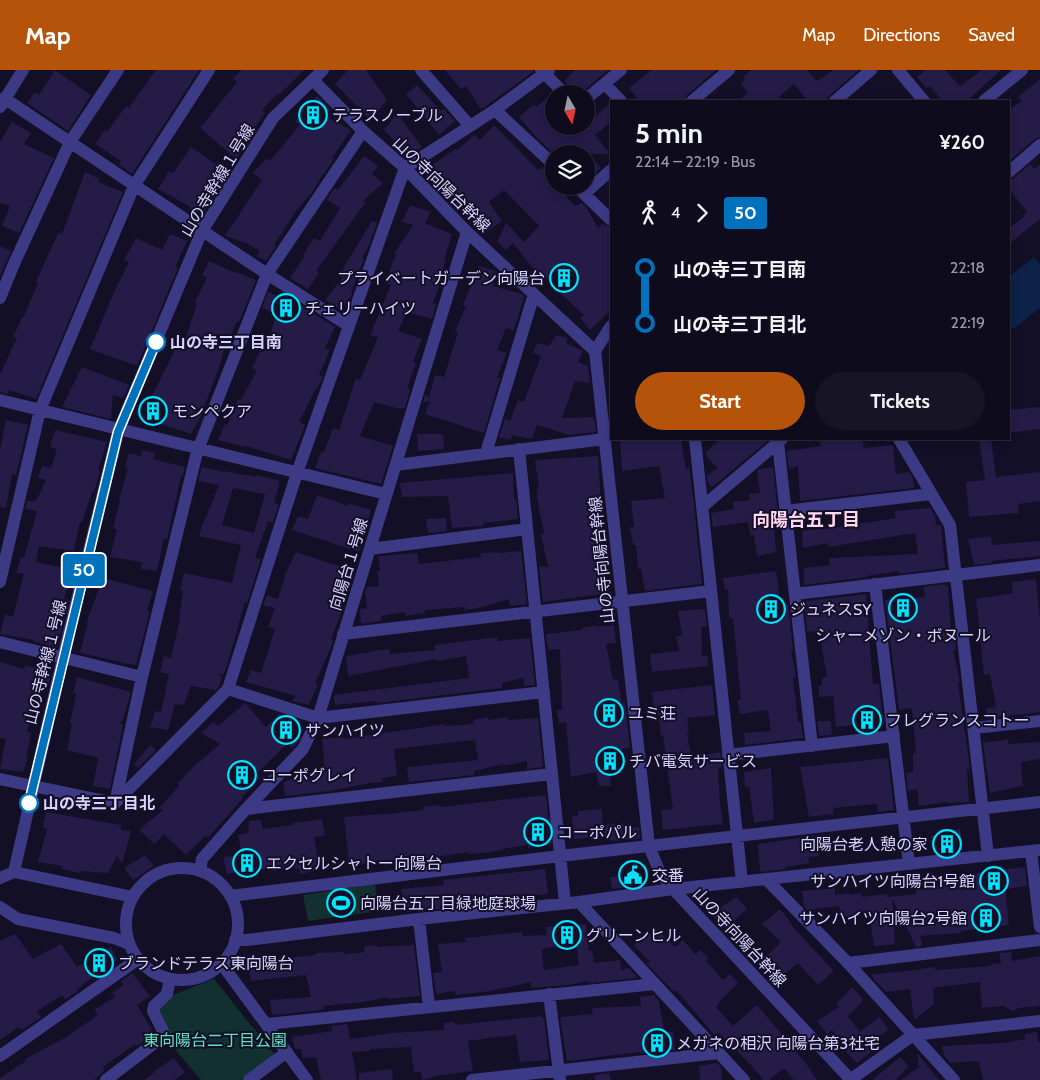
<!DOCTYPE html>
<html lang="en">
<head>
<meta charset="utf-8">
<style>
  :root { --surface:#0e0b1c; --page:#171425; --text:#f1f3f6; --muted:#9b9ba3; --line:#2e2b3b; --accent:#b45309 }
  body { margin:0; font-family:Cabin,"Noto Sans JP",sans-serif; background:var(--page); color:var(--text); height:100vh; display:flex; flex-direction:column; font-size:19px; white-space:nowrap }
  * { box-sizing:border-box; margin:0 }
  p { font-size:16px; color:var(--muted) }
  .icon { flex:none; width:28px; height:28px; fill:none; stroke:currentColor; stroke-width:2; stroke-linecap:round; stroke-linejoin:round }
  .map { position:relative; flex:1; overflow:hidden }
  .details { position:absolute; left:610px; top:30px; width:400px; height:340px; display:flex; flex-direction:column; background:var(--surface); border-radius:0px; box-shadow:0 2px 8px #0003,0 0 0 1px var(--line) }
  .details>* { flex:none }
  .badge { padding:0 10px; border-radius:4px; font-size:18px; line-height:32px }
  .needle { width:32px; rotate:171deg }
  .buttons { position:absolute; left:545px; top:15px; display:grid; gap:10px }
  .buttons a { display:grid; place-items:center; width:50px; height:50px; border-radius:50%; background:var(--surface); box-shadow:0 2px 8px #0003,0 0 0 1px var(--line); font-size:25px }
  .map>.badge { position:absolute; translate:-50% -50%; box-shadow:0 0 0 2px #fff }
  .legs { display:flex; align-items:center; gap:8px; height:55px; padding:0 25px; font-size:16px }
  .legs p { margin-inline-start:auto }
  .headline { display:flex; align-items:center; justify-content:space-between; height:85px; padding:0 25px }
  h1 { font-size:28px; font-weight:700; line-height:38px }
  .cta { display:flex; gap:10px; margin-top:auto; padding:10px 25px }
  .cta a { flex:1; height:58px; border-radius:30px; background:var(--accent); color:#fff; font-size:20px; font-weight:700; line-height:58px; text-align:center }
  .cta a+a { background:var(--page); color:var(--text) }
  ul { padding:0 25px; list-style:none }
  li { display:flex; align-items:center; gap:18px; height:55px; font-size:19px }
  li i { display:grid; place-items:center; width:8px; height:100%; margin:0 6px; background:currentColor }
  li i::after { content:''; width:12px; height:12px; margin:-6px; border:4px solid; border-radius:50%; background:var(--surface) }
  li p { margin-inline-start:auto }
  li:first-child i { background:linear-gradient(#0000 50%,currentColor 0) }
  li:last-child i { background:linear-gradient(currentColor 50%,#0000 0) }
  header { display:flex; align-items:center; gap:30px; box-sizing:border-box; height:70px; padding:0 25px; background:var(--accent); color:#fff }
  header strong { font-size:24px }
  nav { display:flex; gap:28px; margin-inline-start:auto; font-size:18px }
  .map>svg:first-child { display:block }
  .green { fill:#12302f }
  .water { fill:#0c2248 }
  .building { fill:#241b47; fill-rule:evenodd }
  .lines { fill:none; stroke-linecap:round; stroke-linejoin:round }
  .minor { stroke:#3d3a85; stroke-width:12 }
  .tertiary { stroke:#3d3a85; stroke-width:12 }
  .line-1-casing { stroke:#fff; stroke-width:11 }
  .line-1 { stroke:#0072bc; stroke-width:8 }
  .stop-1-dot { fill:#fff; stroke:#0072bc; stroke-width:2.5 }
  .labels { text-anchor:middle; stroke-width:4; stroke-linejoin:round; paint-order:stroke }
  .poi-label { font-size:16px; fill:#d9d4ff; stroke:#130f26; text-anchor:start }
  .street-label { font-size:16px; fill:#d9d4ff; stroke:#130f26 }
  .stop-label { font-size:16px; font-weight:bold; fill:#d9d4ff; stroke:#130f26; text-anchor:start }
  .park-label { font-size:16px; fill:#5fe0c0; stroke:#130f26 }
  .neighbourhood-label { font-size:18px; font-weight:bold; fill:#ffd6f0; stroke:#130f26 }
</style>
</head>
<body>
<header>
<strong>Map</strong>
<nav><a>Map</a><a>Directions</a><a>Saved</a></nav>
</header>
<div class="map">
<svg width="1040" height="1010" viewBox="0 0 1040 1010">
  <rect width="100%" height="100%" fill="#130f26"/>
  <!-- green -->
  <path class="green" d="M375,814L379,841L308,851L303,825Z
    M214,909L275,985L241,1010H201L168,971L173,966L158,944L157,938L170,926Z"/>
  <!-- water -->
  <path class="water" d="M1034,187L1040,194V238L1013,259L1009,254V207Z"/>
  <!-- building -->
  <path class="building" d="M55,0L91,25L68,61L27,33L35,22L39,25Z
    M156,0H199L132,104L119,95L121,91L95,74L105,60L107,62L126,36L129,38Z
    M242,0H304L279,25L278,23L262,40L265,43L248,66L251,68L236,89L200,58L237,12L233,8Z
    M348,0H366L387,30L370,50L335,14Z
    M445,0H533V2L490,33L484,38H480L466,16L461,19Z
    M575,0H608L580,24L564,11Z
    M652,0H716L687,25L684,31H639L629,18Z
    M751,0H807L817,11L833,0H859L830,25L825,31H808L794,14L779,27L781,31H738L748,23L741,14L745,10L743,7Z
    M926,0H945L960,16L982,0H1001L967,31H942L930,16L926,18L917,7Z
    M1040,9V67L1035,69L1009,91V40L1022,31L1018,27Z
    M417,15L441,41L444,39L455,51L439,65L406,24Z
    M553,23L554,56H586V53L611,33V52L595,65L610,84H558L554,79L551,81L538,69L519,47L534,34L536,37Z
    M317,26L330,39L324,46L351,60L332,88L334,89L319,110H320L313,121L296,141L274,175L276,176L266,191L257,186L260,181L248,174L225,166L262,110L253,103L267,88L270,91L300,55L295,51Z
    M397,43L422,77L409,86L384,60Z
    M12,52L31,63L24,74L54,88L19,163L2,156L10,136L0,133V72Z
    M494,55L538,100L542,97L554,109V116H556L575,136L582,133L587,138L598,158L603,154L611,158V240L590,260L580,248L584,245L548,212L549,210L532,197L513,173L506,180L497,172L506,153L524,172L539,156L504,120L489,132L502,151L486,162L456,132L454,133L444,119L449,115L431,96L455,79L457,80L475,65L480,70Z
    M191,77L229,103L203,144L189,139L191,137L158,119L169,101L173,103Z
    M364,86L378,96L372,104L383,113L363,131L365,133L316,201L319,203L308,219L290,208L305,186L303,185L314,168L320,171L340,138L327,130L334,118L338,120Z
    M597,93L601,98L586,111V100Z
    M1030,94L1034,99L1040,95V149L1009,174V158L1024,147L1023,145L1027,142L1009,119V110L1014,108Z
    M85,102L100,109L98,112L123,122L36,329L9,320L8,324L0,322V304L17,268L13,267L22,248H23L38,213L36,212L46,189L59,162L62,164Z
    M410,135L431,142L425,153L452,164L444,190H446L437,213L440,214L433,233L436,234L432,249L407,242L398,261L422,269L413,292L416,293L407,318L410,319L405,338L400,339L374,332L360,366L393,376L381,414L315,398L321,382H324L333,358L339,360L356,308L360,310L378,267L370,265L391,215L385,213L396,184H394L413,155L402,152Z
    M372,151L377,153L369,175L362,188L364,189L351,222L352,223L351,226L341,240L325,230L343,207L339,205Z
    M170,164L187,171L175,197L178,198L137,296L90,279L115,220L129,192L124,190L136,168L162,180Z
    M0,176L11,181L0,206Z
    M209,191L236,203V202L256,210L242,245L239,252L237,251L221,288L222,289L201,346L191,364L136,345L143,327L150,330L177,275L183,277L197,233L195,232L207,207L202,206Z
    M479,196L498,202L493,216L522,224L524,226L514,260L506,258L497,280L507,283L497,307L500,308L484,363L425,344L430,331L423,333L425,325L429,327L435,305L444,307L458,262L455,261L466,236L463,235Z
    M268,222L302,236L335,257L325,278L330,280L319,305L323,306L321,312L316,320H315L299,352L305,355L291,390L246,376L245,377L218,370L225,354L227,355L238,329L241,330L257,300L252,298L260,281L263,283L277,244L262,238Z
    M556,265L568,268L566,273L583,281L578,292L588,296L590,313L575,311L562,348L594,347L596,362L569,365L537,355L532,369L512,365L511,370L499,367L505,349L510,351L518,330L524,332L541,286L533,283L537,273L549,276Z
    M82,297L129,315L123,328L113,325L111,349L62,337Z
    M1040,337V359L1009,363V340Z
    M6,350L28,355L16,405L12,404L6,438L0,437V380Z
    M55,360L107,372L98,400L100,401L94,422H92L82,452H80L74,481L39,476L36,492L73,500L64,529L69,530L57,578L33,571L34,570L0,564L5,544L13,547L24,504L16,503L21,487L24,488L37,441L25,439L27,431H36L46,410L38,408L42,396L51,398L57,379L50,377Z
    M417,364H443L444,379L418,381Z
    M620,369H681L686,400L689,397L694,434L692,435H694L702,514L645,521L641,499H638L636,475H633L630,457H634L631,431L665,428L659,396L622,401Z
    M720,369H770L712,417L708,413L707,406L714,400L718,399L706,386V382Z
    M819,369H862L864,378L893,375L896,404L909,402L913,408L914,418L800,431L798,396L789,399L787,381L821,376Z
    M979,369H991L996,407L1040,402V431L1018,434L1019,443L969,447L966,412L985,410Z
    M143,380L155,383L153,389L185,397L182,407H181L167,469L164,468L157,501L141,499L142,492L110,487L117,459H113L120,429H119L128,398L125,397L129,383L141,386Z
    M598,386L602,448L600,449L604,488V511L608,510L609,523L543,532L539,496L548,497L541,464H544L537,427V419H539L535,390Z
    M202,397L224,402V401L256,407L257,405L280,411L274,433L279,434L273,452L268,451L255,488L261,489L247,533L245,532L227,596L223,605L219,604L222,607L218,618L215,620L191,616L184,635L175,634L168,660L150,657L155,641L161,642L169,604L160,602L164,586L171,588L180,549H179L183,521L180,520L184,503L232,513L241,475L199,466L203,452H204L219,415L198,411ZM233,418L265,424L254,463L222,455Z
    M773,397L779,453L774,454L776,482L757,486L754,465H750L748,452L713,457L711,443L734,439L733,432L750,430L749,424L760,423L757,401L760,399Z
    M513,403L514,429H516L518,449L483,453V456L452,458L448,426L402,427L400,413Z
    M317,425L348,436L349,433L371,440L359,482L292,460L298,446L308,449Z
    M930,438L935,446L936,455H941L945,498L899,504V501L867,506V507L804,515V498L830,495L829,488L918,484L915,463L828,477V473L803,478L802,461L858,455V454L896,448L894,441Z
    M446,448L447,461L428,463L426,449Z
    M991,466L992,475L1040,471V486L991,491L992,493L974,495L968,469Z
    M521,481L527,534L510,536L509,529L483,537L465,540V537L425,540V543L406,546L405,542L381,546V551L361,554L360,539L367,538L365,521L367,517L379,516L377,501L380,500L378,486L417,483L419,494L481,487L480,483L498,482V483Z
    M296,482L350,500L344,514L348,515L340,541H342L331,569L333,570L332,575L315,613L318,614L309,635L292,631L296,626L246,612L251,600L261,603L275,559L268,557L275,538L263,535L267,525L278,529L286,502Z
    M776,501L780,528H784L785,535H788L793,579H791L796,608H793L798,652H801L803,668L745,675L744,663L771,661L768,640L740,644L737,630L741,629L733,548H729L728,520H725L723,508Z
    M103,508L153,521L147,541H150L136,595L121,593L122,592L80,583L88,553H86Z
    M1036,509L1040,548V642L987,648L986,638L996,637L990,604L984,605L976,529L1013,523L1012,512Z
    M945,514V516L948,515L951,565L954,564L956,580H953L960,612H958L970,699L967,700L969,732L947,733V732L919,736L917,719L908,721L906,703L913,702V683H916L912,638L899,640L885,530L925,527L923,517Z
    M868,524V525H866L873,614L879,613L882,643H880L881,658L855,662V655L836,657L833,626L819,627V616L822,615V608L827,607L819,561L807,562L804,532L807,531Z
    M705,539L707,556L701,557L702,586L707,585L708,596L652,602L650,584L679,581L676,566H682L678,541Z
    M597,555V557L614,555L616,573L606,574L613,609L618,610L622,633H625L630,677L618,680L621,702L610,705L611,716H599L596,702L571,707L566,652L559,653L557,640H562L560,579L548,580L546,567V564L582,560V558Z
    M497,567V571L530,568L535,615L524,616L523,608L502,613V618L377,633L376,631L335,635L334,625L469,608L466,586L437,591V589L348,606L346,586L372,582L371,581L390,579V584L435,580V575Z
    M0,592L24,599L25,595L51,603L47,620L41,618L27,662L31,663L26,687H28L23,702L0,699L6,669L0,668Z
    M77,607L131,622L122,652L118,651L123,655L110,719L93,716L98,688L67,680L72,654L70,653L76,624L73,623Z
    M712,615L715,645L687,648L689,662L687,663L691,687L720,682L722,697L718,698L720,735L723,754L663,760L661,740L673,739L663,665L661,666L658,639H654L652,622Z
    M245,633L266,657L279,644L286,646L302,662L297,673L292,678L288,673L256,704L260,708L242,727L243,728L208,768L205,766L186,785L164,764L155,774L139,760L163,740L159,738L179,716L177,714L193,697L220,674L201,663L213,652L218,656Z
    M488,647L489,650L508,647V650L538,648L543,697L527,699V691L503,696V694L474,701V705L409,712L407,697L478,690L475,670L394,679L397,706L382,708L383,712L370,713L330,721L285,726L283,712L294,709L296,705L325,701L322,669L344,667V669L445,654V656L474,654L473,650Z
    M817,651H831L832,665L819,666Z
    M1008,669V674L1040,672V689L1021,692L1023,716L990,723L983,673Z
    M150,675L156,680L138,698L134,694Z
    M888,688L894,740L878,742L877,734L833,738V744L809,747L800,697Z
    M771,698L774,749L754,753L749,716L745,717L744,702Z
    M546,725L551,773L528,778V775L502,779V780L484,783L469,784V782L402,792L401,790L349,795L344,747L396,743L423,740V737L440,735V737Z
    M602,739L603,755L626,753V759L639,757L640,769L610,771L609,766L574,769L572,746H578V741Z
    M46,742L121,755V760L131,761L122,794L117,786L108,803L80,801V803L62,799V796L38,792L47,759L43,758Z
    M322,749L325,766L314,767L320,800L300,804L299,798L273,801V798L227,804L223,787L242,785L238,765L248,763L249,751L261,750L263,759L293,755V753Z
    M960,759L963,780L933,783L931,766L939,765V762Z
    M818,765L819,786L808,787L810,793L785,797L786,799L760,802L758,774Z
    M145,785L154,796L133,810L124,798Z
    M1025,797L1027,816L1005,819L1009,855L961,861V863L920,866L922,876L916,877L892,828L895,874L874,876L869,843L840,847L839,836L807,840L804,836L802,821L835,818V825L849,823V825L861,823L862,827L887,824V827L916,824V820L961,813L960,805Z
    M545,799L548,824L440,836V839L404,842L401,819L444,815L443,810Z
    M629,806V817L612,819L610,807Z
    M700,824L721,837L737,827L747,839L725,859L692,825Z
    M780,839L792,854L791,855L834,901L818,915L798,893L785,904L768,885L781,872L762,854Z
    M586,854L589,881H592L594,893L620,890L621,900L629,898L638,908L589,913L588,911L568,915L531,918V912L491,921L456,925L455,921L436,924L433,903L442,902L438,874L466,872L465,868L522,862V866L547,865L546,857ZM576,874L579,895L544,900L542,880L545,878Z
    M656,859L675,877L683,870L695,884L700,880L709,888L706,891L723,910L730,904L738,913L718,933L719,934L716,937L733,956L757,935L805,992L817,1010H794L784,998L769,1010H764L748,992L718,962V969L676,920L674,922L646,893L650,892L634,875Z
    M15,864L33,889L61,874L77,897L111,877L117,890L77,919V922L65,929L62,925L37,941L41,948L32,953L22,960L19,957L0,970V871Z
    M377,875L378,877L414,875L420,926L388,929V927L363,932L323,936L324,939L314,941L272,945L270,930L311,927L306,905L251,911L248,894L276,892L275,889L315,885V883L344,882V884L365,882L364,876Z
    M1011,882L1012,891L1040,886V936L1019,938L1013,941L1003,936L982,938L980,912L946,916L933,918L934,934L914,950L910,919L886,922L873,908L872,904L919,900V899L935,897V900L991,896V894L1001,893L999,883Z
    M132,903L150,926L137,935L154,963L137,976L135,974L103,997L104,1001L94,1010H0V1008L26,991L25,989L66,967L98,945L94,940L115,927L112,923L123,915L121,911Z
    M852,917L862,928V932L848,946L860,962L879,947L889,959L870,974L875,979L857,993L846,982L848,980L832,960L827,964L817,951L839,937L836,934Z
    M654,925L659,931L664,962H673L675,980L640,983V982L567,991L560,947L593,944L592,938L641,936L640,927Z
    M542,946V948H544L549,990L520,992L516,965L496,967L468,971L473,1001L434,1006V1007L422,1010L421,1002H414L411,977L370,979V981L352,982L357,1010H321L316,987L303,988L301,979H295L292,967L332,961L331,956L347,954L350,969L391,963L444,960V953L454,952L455,955Z
    M1037,962L1038,972H1040V1010H983L979,991L950,993L944,986L942,976L1003,973L1025,969V964Z
    M917,983L939,1010H901L919,997Z
    M900,987L909,996L895,1010H872Z
    M174,988L185,1003L174,1010H144L155,1002L154,1001Z
    M717,993L721,997L722,1010H700L699,996Z
    M392,999L393,1010H359V1003Z
    M609,1003L611,1010H595V1005Z"/>
  <g class="lines">
    <!-- minor -->
    <path class="minor" d="M421,0L470,56
      M541,0L565,24
      M898,0L924,31
      M313,10L363,61L405,98L467,162L595,281
      M605,14L621,31
      M4,28L267,204L349,256
      M586,29L621,0
      M692,31L729,0
      M984,31L1022,0
      M0,37L23,0
      M495,40L554,95
      M1009,102L1040,75
      M576,116L611,150
      M584,124L611,100
      M0,228L13,196L70,72L118,0
      M0,330L386,424
      M695,369L742,812
      M899,369L950,455L988,786
      M778,373L812,676
      M519,379L565,833
      M486,383L534,224
      M396,395L605,369
      M702,437L782,369
      M785,441L931,424
      M370,479L527,459
      M0,512L40,340L134,116L209,0
      M875,514L909,794
      M795,524L1040,495
      M343,564L711,521
      M0,572L142,607
      M228,619L318,648L544,622
      M974,658L1040,651
      M728,685L894,666
      M0,709L115,733L228,619L297,403L405,98L495,40L549,0
      M115,733L142,607L197,382L267,204L363,61
      M246,739L552,704
      M1031,781L1040,857
      M126 854a56 56 0 1 1 112 0a56 56 0 1 1-112 0Z
      M200,801L202,789L246,739L303,679L318,648L467,162
      M766,809L848,893L954,1010
      M230,826L560,786L1040,732
      M579,832L744,1010
      M419,849L429,937
      M235,870H247L419,849L579,832L673,819L1040,780
      M848,893L1040,870
      M549,924L560,1010
      M267,954L655,914
      M0,986L138,889
      M106,1010L165,965L153,941L154,936L167,924L170,909
      M249,1010L287,982
      M472,1010L719,983
      M850,1010L913,965L1040,951"/>
    <!-- tertiary -->
    <path class="tertiary" d="M835,31L871,0
      M611,256L595,281L649,776L660,803L673,819L851,1010
      M14,802L63,587L118,362L202,161L273,48L323,0
      M0,808L14,802L133,827
      M0,837L18,849L114,868L129,874
      M221,893L307,1010"/>
  </g>
  <g class="lines">
    <defs>
      <path id="line-1" d="M29,733L118,362L156,272"/>
    </defs>
    <!-- line-1 casing -->
    <use href="#line-1" class="line-1-casing"/>
    <!-- line-1 -->
    <use href="#line-1" class="line-1"/>
  </g>
  <!-- icons -->
  <defs>
    <symbol id="building-ring" viewBox="-11 -11 22 22"><circle r="9.5" fill="#130f26" stroke="#00e5ff" stroke-width="1.5"/><path d="M-4-6H4V6H1V3H-1V6H-4ZM-2.5-4.3h1.7v1.8h-1.7ZM.8-4.3h1.7v1.8H.8ZM-2.5-1h1.7V.8h-1.7ZM.8-1h1.7V.8H.8Z" fill="#00e5ff"/></symbol>
    <symbol id="civic-ring" viewBox="-11 -11 22 22"><circle r="9.5" fill="#130f26" stroke="#00e5ff" stroke-width="1.5"/><path d="M-.6-6.5H3V-4.5H.6V-3L4-1V1h2V6H-6V1h2V-1L-.6-3ZM-1.2 2.5V6h2.4V2.5Z" fill="#00e5ff"/></symbol>
    <symbol id="stadium-ring" viewBox="-11 -11 22 22"><circle r="9.5" fill="#130f26" stroke="#00e5ff" stroke-width="1.5"/><path d="M0-5a6.5 5 0 1 0 0 10a6.5 5 0 1 0 0-10ZM-3.5-1.8h7v3.6h-7Z" fill="#00e5ff"/></symbol>
  </defs>
  <g fill-rule="evenodd">
    <use href="#building-ring" x="297" y="29" width="32" height="32"/>
    <use href="#building-ring" x="548" y="192" width="32" height="32"/>
    <use href="#building-ring" x="270" y="222" width="32" height="32"/>
    <use href="#building-ring" x="137" y="325" width="32" height="32"/>
    <use href="#building-ring" x="887" y="522" width="32" height="32"/>
    <use href="#building-ring" x="755" y="523" width="32" height="32"/>
    <use href="#building-ring" x="593" y="627" width="32" height="32"/>
    <use href="#building-ring" x="851" y="634" width="32" height="32"/>
    <use href="#building-ring" x="270" y="644" width="32" height="32"/>
    <use href="#building-ring" x="594" y="675" width="32" height="32"/>
    <use href="#building-ring" x="226" y="689" width="32" height="32"/>
    <use href="#building-ring" x="522" y="746" width="32" height="32"/>
    <use href="#building-ring" x="931" y="758" width="32" height="32"/>
    <use href="#building-ring" x="231" y="777" width="32" height="32"/>
    <use href="#civic-ring" x="617" y="789" width="32" height="32"/>
    <use href="#building-ring" x="978" y="795" width="32" height="32"/>
    <use href="#stadium-ring" x="325" y="817" width="32" height="32"/>
    <use href="#building-ring" x="970" y="832" width="32" height="32"/>
    <use href="#building-ring" x="551" y="849" width="32" height="32"/>
    <use href="#building-ring" x="83" y="877" width="32" height="32"/>
    <use href="#building-ring" x="641" y="957" width="32" height="32"/>
  </g>
  <!-- markers -->
  <g class="stop-1-dot">
    <circle cx="156" cy="272" r="9"/>
    <circle cx="29" cy="733" r="9"/>
  </g>
  <g class="labels">
    <!-- poi labels -->
    <g class="poi-label">
      <text x="332" y="51">テラスノーブル</text>
      <text x="545" y="214" text-anchor="end">プライベートガーデン向陽台</text>
      <text x="305" y="244">チェリーハイツ</text>
      <text x="172" y="347">モンペクア</text>
      <text x="790" y="545">ジュネスSY</text>
      <text x="903" y="571" text-anchor="middle">シャーメゾン・ボヌール</text>
      <text x="628" y="649">ユミ荘</text>
      <text x="886" y="656">フレグランスコトー</text>
      <text x="305" y="666">サンハイツ</text>
      <text x="629" y="697">チバ電気サービス</text>
      <text x="261" y="711">コーポグレイ</text>
      <text x="557" y="768">コーポパル</text>
      <text x="928" y="780" text-anchor="end">向陽台老人憩の家</text>
      <text x="266" y="799">エクセルシャトー向陽台</text>
      <text x="652" y="811">交番</text>
      <text x="975" y="817" text-anchor="end">サンハイツ向陽台1号館</text>
      <text x="360" y="839">向陽台五丁目緑地庭球場</text>
      <text x="967" y="854" text-anchor="end">サンハイツ向陽台2号館</text>
      <text x="586" y="871">グリーンヒル</text>
      <text x="118" y="899">ブランドテラス東向陽台</text>
      <text x="676" y="979">メガネの相沢 向陽台第3社宅</text>
    </g>
    <!-- street labels -->
    <g class="street-label">
      <text transform="translate(217 110) rotate(-59)" y="6">山の寺幹線１号線</text>
      <text transform="translate(442 114) rotate(44)" y="6">山の寺向陽台幹線</text>
      <text transform="translate(601 490) rotate(-96)" y="6">山の寺向陽台幹線</text>
      <text transform="translate(348 494) rotate(-73)" y="6">向陽台１号線</text>
      <text transform="translate(45 592) rotate(-76)" y="6">山の寺幹線１号線</text>
      <text transform="translate(740 867) rotate(47)" y="6">山の寺向陽台幹線</text>
    </g>
    <!-- stop labels -->
    <g class="stop-label">
      <text x="170" y="278">山の寺三丁目南</text>
      <text x="43" y="739">山の寺三丁目北</text>
    </g>
    <!-- park labels -->
    <g class="park-label">
      <text x="215" y="976">東向陽台二丁目公園</text>
    </g>
    <!-- neighbourhood labels -->
    <g class="neighbourhood-label">
      <text x="806" y="456">向陽台五丁目</text>
    </g>
  </g>
</svg>
<div class="buttons">
<a><svg class="needle" viewBox="-14 -14 28 28"><path d="M0-13l5 13h-10z" fill="#e53935"/><path d="M0 13l5-13h-10z" fill="#9b9ba3"/></svg></a>
<a><svg class="icon" aria-label="layers" viewBox="0 0 24 24"><path d="M12 4l9 5-9 5-9-5zM3 14l9 5 9-5"/></svg></a>
</div>
<b class="badge" style="left:84px;top:500px;background:#0072bc;color:#fff">50</b>
<section class="details">
<div class="headline"><div><h1>5 min</h1><p>22:14 – 22:19 · Bus</p></div><b>¥260</b></div>
<div class="legs"><svg class="icon" aria-label="walk" viewBox="0 0 24 24"><circle cx="13" cy="4" r="2"/><path d="M13 8l-2 6 4 7M11 14l-3 7M7 12l3-4h3l4 4"/></svg>4<svg class="icon" aria-label="forward" viewBox="0 0 24 24"><path d="M9 5l7 7-7 7"/></svg><b class="badge" style="background:#0072bc;color:#fff">50</b></div>
<ul>
<li><i style="color:#0072bc"></i><b>山の寺三丁目南</b><p>22:18</p></li>
<li><i style="color:#0072bc"></i><b>山の寺三丁目北</b><p>22:19</p></li>
</ul>
<div class="cta"><a>Start</a><a>Tickets</a></div>
</section>
</div>
</body>
</html>
